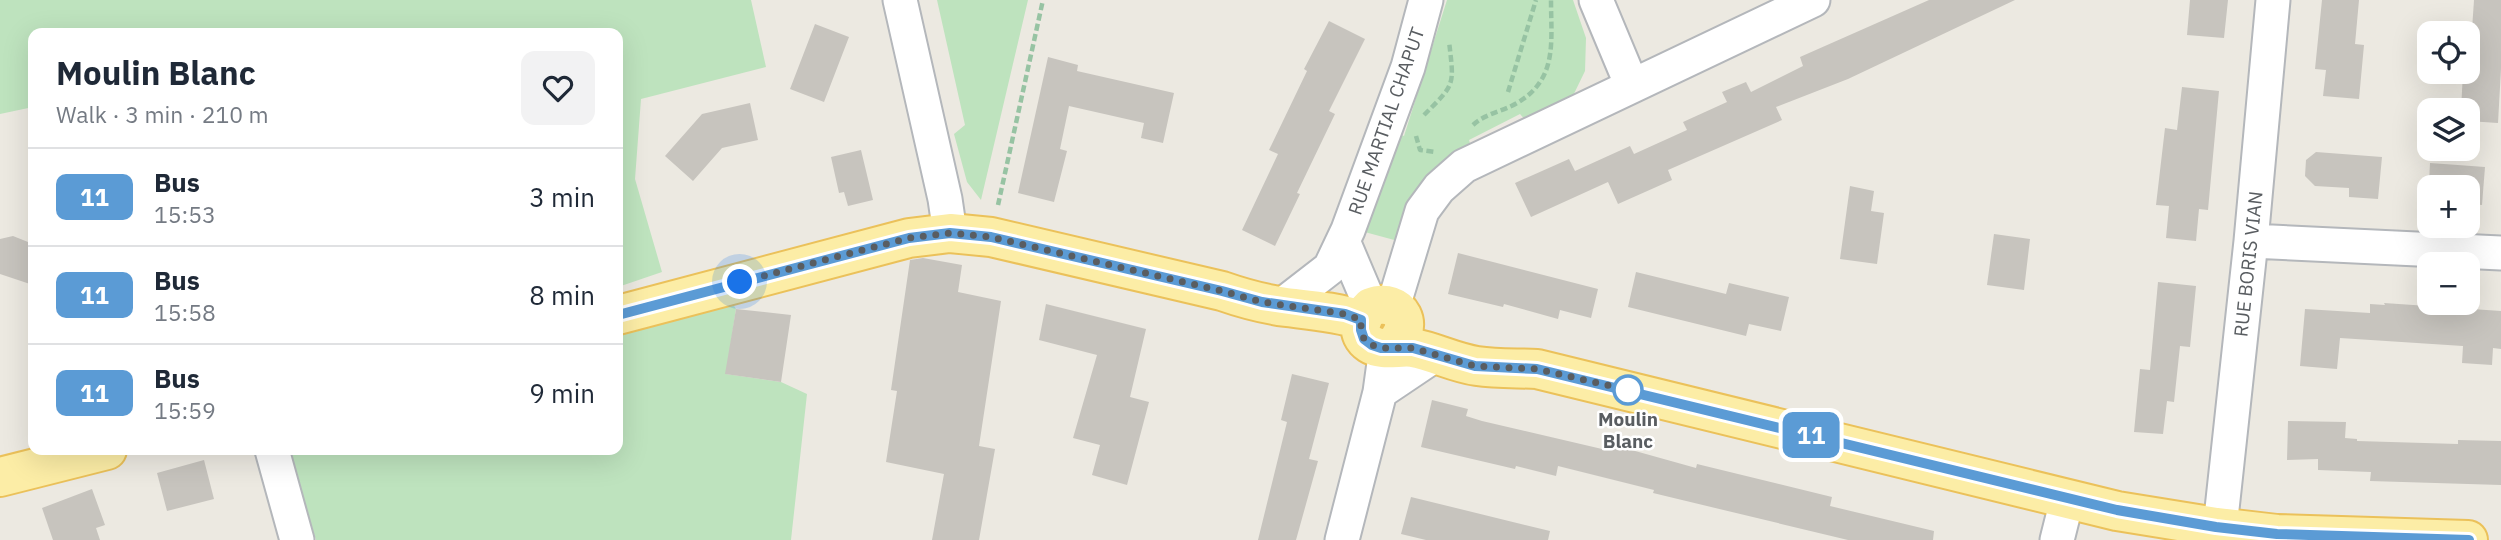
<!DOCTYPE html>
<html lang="en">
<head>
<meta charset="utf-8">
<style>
  :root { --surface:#fff; --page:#f2f2f3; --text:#1f2937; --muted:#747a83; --line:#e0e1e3 }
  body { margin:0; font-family:"IBM Plex Sans",sans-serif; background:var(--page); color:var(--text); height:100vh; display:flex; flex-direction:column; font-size:26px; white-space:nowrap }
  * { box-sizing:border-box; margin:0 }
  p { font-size:23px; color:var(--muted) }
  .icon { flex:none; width:38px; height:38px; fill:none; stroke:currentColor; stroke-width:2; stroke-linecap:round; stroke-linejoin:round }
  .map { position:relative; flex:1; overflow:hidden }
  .sheet { position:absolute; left:28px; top:28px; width:595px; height:427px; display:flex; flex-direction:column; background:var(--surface); border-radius:14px; box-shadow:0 7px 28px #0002 }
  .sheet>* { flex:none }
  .badge { padding:0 14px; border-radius:10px; font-size:24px; line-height:46px }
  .fabs { position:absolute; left:2417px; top:21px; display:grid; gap:14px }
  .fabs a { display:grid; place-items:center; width:63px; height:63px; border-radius:14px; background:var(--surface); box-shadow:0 7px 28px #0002; font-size:35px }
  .you { position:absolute; width:35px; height:35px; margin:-18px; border:5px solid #fff; border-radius:50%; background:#1a73e8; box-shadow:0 0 0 10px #1a73e833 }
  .map>.badge { position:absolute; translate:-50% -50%; box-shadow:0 0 0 4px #fff }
  .round { display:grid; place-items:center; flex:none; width:74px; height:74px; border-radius:14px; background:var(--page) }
  .summary { display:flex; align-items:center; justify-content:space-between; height:119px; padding:0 28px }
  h1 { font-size:33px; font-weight:700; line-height:52px }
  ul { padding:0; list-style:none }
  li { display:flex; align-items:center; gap:21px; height:98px; padding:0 28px; border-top:2px solid var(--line) }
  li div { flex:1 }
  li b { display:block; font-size:26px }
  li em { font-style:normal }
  li .badge { min-width:77px; font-weight:700; text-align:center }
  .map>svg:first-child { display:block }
  .green { fill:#bee3be }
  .building { fill:#c7c4be }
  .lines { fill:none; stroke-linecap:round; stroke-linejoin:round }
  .minor-casing { stroke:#b4b7bb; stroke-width:37 }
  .major-casing { stroke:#ebc15a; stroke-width:42 }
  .path { stroke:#97c3a3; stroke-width:4.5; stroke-dasharray:7 3.5; stroke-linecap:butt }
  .minor { stroke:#fff; stroke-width:33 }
  .major { stroke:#fceda6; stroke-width:38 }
  .line-casing { stroke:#fff; stroke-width:16 }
  .line { stroke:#5b9bd5; stroke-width:10 }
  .walk { stroke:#595d61; stroke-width:7; stroke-dasharray:0 12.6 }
  .stop-dot { fill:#fff; stroke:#5b9bd5; stroke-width:3.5 }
  .labels { text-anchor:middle; stroke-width:5; stroke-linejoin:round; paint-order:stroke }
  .street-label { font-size:19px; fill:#595d61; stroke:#fff }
  .stop-label { font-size:19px; font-weight:bold; fill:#595d61; stroke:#fff }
</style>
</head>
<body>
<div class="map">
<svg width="2501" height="540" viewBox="0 0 2501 540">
  <rect width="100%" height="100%" fill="#ece9e1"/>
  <!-- green -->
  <path class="green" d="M0,0H751L766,67L641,99L635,179L662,272L618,287V33H33V107L0,114Z
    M937,0H1028L981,200L967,182L954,134L965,125Z
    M1447,0H1573L1586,38L1585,71L1569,104L1527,122L1520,114L1469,140L1472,150L1398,241L1361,231L1396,133L1404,136Z
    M733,304L736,309L726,374L781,382L807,394L791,540H316L288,450H618V335Z"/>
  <!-- building -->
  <path class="building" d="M1929,0H2015L1848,79L1776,107L1782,120L1668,170L1672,180L1618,204L1608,182L1531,217L1515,183L1569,159L1575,171L1630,146L1634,154L1687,130L1683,122L1727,102L1722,92L1746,82L1751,92L1803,66L1800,57Z
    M2190,0H2228L2224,38L2187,35Z
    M2322,0H2359L2355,44L2364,45L2359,99L2323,96L2326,70L2315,69Z
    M2474,0H2501V69L2498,123L2468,121V110H2461L2463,72H2468V59H2470Z
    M1329,21L1365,39L1329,111L1335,114L1297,193L1300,194L1275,246L1242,230L1278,154L1269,150L1307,71L1304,69Z
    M815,24L849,37L824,102L790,89Z
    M1048,57L1078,65L1077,71L1174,93L1163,143L1141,138L1144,123L1069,106L1060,149L1067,151L1054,202L1018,193Z
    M2182,87L2219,91L2208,210L2199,209L2196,241L2166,238L2169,206L2156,205L2165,128L2177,130Z
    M750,103L758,140L722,148L693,181L665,156L702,114Z
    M861,150L873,200L848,206L844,192L839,193L831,157Z
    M2316,152L2382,157L2378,199L2349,197V188L2315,186L2305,176L2306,160Z
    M2430,163L2485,167L2482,205L2468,204V187H2429L2428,202Z
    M1850,186L1874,191L1871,211L1884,213L1877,264L1840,259Z
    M1994,234L2030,239L2024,290L1987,285Z
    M13,236L33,244V285L0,274V239Z
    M1458,253L1598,289L1591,318L1560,310L1558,319L1504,304L1503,307L1448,294Z
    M923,258L962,265L958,292L1001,301L979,446L995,449L979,540H932L944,474L886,462L897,391L891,390L910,260Z
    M1636,272L1726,294L1729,283L1789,297L1781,331L1749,324L1746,336L1628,307Z
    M2158,282L2196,286L2190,347L2180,346L2174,402L2167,401L2163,434L2134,432L2140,369L2150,370Z
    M2384,303L2501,311V349L2493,348L2492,365L2462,363L2463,346L2340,338L2337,369L2300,366L2305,309L2370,313V304L2385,305Z
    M1046,304L1146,329L1130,397L1149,402L1127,485L1092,475L1100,445L1073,438L1097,355L1039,340Z
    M736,309L791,315L781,382L725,374Z
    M1292,374L1329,383L1309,459L1318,461L1296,540H1258L1287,422L1281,420Z
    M1432,400L1468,409L1466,416L1482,421L1602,449L1603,442L1696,468L1697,464L1832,497L1830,506L1934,531L1933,540H1848L1653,493L1654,490L1558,466L1556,476L1516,466L1515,469L1421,447Z
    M2288,421L2346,422L2345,438L2357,439V441L2458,444V440L2501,441V485L2370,481L2371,472L2318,470V459L2287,460Z
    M204,460L214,499L167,511L157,473Z
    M92,489L105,525L96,528L100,540H53L42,508Z
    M1411,497L1550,531L1548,540H1426L1401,534Z"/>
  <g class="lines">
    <defs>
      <path id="minor" d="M900,0L945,199L950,233
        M1596,0L1632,86
        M1343,241L1371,307
        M2251,241L2501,253
        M1281,306L1330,268L1348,230L1408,67L1426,0
        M1393,307L1422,211L1439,188L1464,166L1813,0
        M1380,392L1435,355
        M272,450L297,540
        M2216,527L2222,509L2227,463L2251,241L2273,0
        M1342,540L1380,392L1384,363L1381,348
        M2057,540L2067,500"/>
      <path id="major" d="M618,315L909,238L950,233L991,237L1222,291C1242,298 1264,304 1286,307C1311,310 1337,312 1361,320
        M1391,347C1417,328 1401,296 1371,307C1360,317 1355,334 1370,344C1382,352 1400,346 1413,348C1435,352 1455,363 1477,366C1497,369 1517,368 1537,369L2117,511L2216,527L2277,534L2468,540
        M0,477L107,450"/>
    </defs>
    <!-- minor casing -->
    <use href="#minor" class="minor-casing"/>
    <!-- major casing -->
    <use href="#major" class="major-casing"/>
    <!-- path -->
    <path class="path" d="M1508,92L1536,0
      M1424,115C1456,83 1454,86 1449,41
      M1473,125C1486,113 1502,112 1517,103C1558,79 1551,42 1551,0
      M1416,136L1420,150L1435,152
      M998,205L1043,0"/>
    <!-- minor -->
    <use href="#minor" class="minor"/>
    <!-- major -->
    <use href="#major" class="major"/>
  </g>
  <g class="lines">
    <defs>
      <path id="line" d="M618,315L909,238L950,233L991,237L1222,291L1262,302L1345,314L1361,320V330L1364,339L1372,345L1381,348H1413L1475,366L1537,369L2117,510L2216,527L2277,534L2469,540"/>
    </defs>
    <!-- line casing -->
    <use href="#line" class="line-casing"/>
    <!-- line -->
    <use href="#line" class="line"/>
    <!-- walk -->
    <path class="walk" d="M740,282L909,238L950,233L991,237L1222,291L1262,302L1345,314L1361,320V330L1364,339L1372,345L1381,348H1413L1475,366L1537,369L1628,390"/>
  </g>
  <!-- markers -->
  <circle class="stop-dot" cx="1628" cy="390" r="14"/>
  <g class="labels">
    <!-- street labels -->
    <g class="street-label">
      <text transform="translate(1386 121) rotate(-71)" y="7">RUE MARTIAL CHAPUT</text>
      <text transform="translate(2248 264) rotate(-84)" y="7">RUE BORIS VIAN</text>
    </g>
    <!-- stop labels -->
    <g class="stop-label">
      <text x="1628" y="426">Moulin<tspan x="1628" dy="22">Blanc</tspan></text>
    </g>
  </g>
</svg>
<div class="fabs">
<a><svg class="icon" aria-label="locate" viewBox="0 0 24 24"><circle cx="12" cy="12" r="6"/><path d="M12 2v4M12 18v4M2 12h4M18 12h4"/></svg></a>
<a><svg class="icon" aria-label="layers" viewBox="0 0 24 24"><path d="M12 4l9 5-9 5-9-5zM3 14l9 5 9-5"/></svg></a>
<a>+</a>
<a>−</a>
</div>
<div class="you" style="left:740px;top:282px"></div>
<b class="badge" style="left:1811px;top:435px;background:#5b9bd5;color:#fff">11</b>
<section class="sheet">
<div class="summary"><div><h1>Moulin Blanc</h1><p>Walk · 3 min · 210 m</p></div><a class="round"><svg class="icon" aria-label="heart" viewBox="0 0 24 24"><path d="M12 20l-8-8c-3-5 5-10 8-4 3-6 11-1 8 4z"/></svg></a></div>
<ul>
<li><span class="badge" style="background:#5b9bd5;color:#fff">11</span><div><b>Bus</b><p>15:53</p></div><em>3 min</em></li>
<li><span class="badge" style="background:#5b9bd5;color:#fff">11</span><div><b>Bus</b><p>15:58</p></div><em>8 min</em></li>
<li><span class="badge" style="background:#5b9bd5;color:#fff">11</span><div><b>Bus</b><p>15:59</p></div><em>9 min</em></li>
</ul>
</section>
</div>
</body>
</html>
